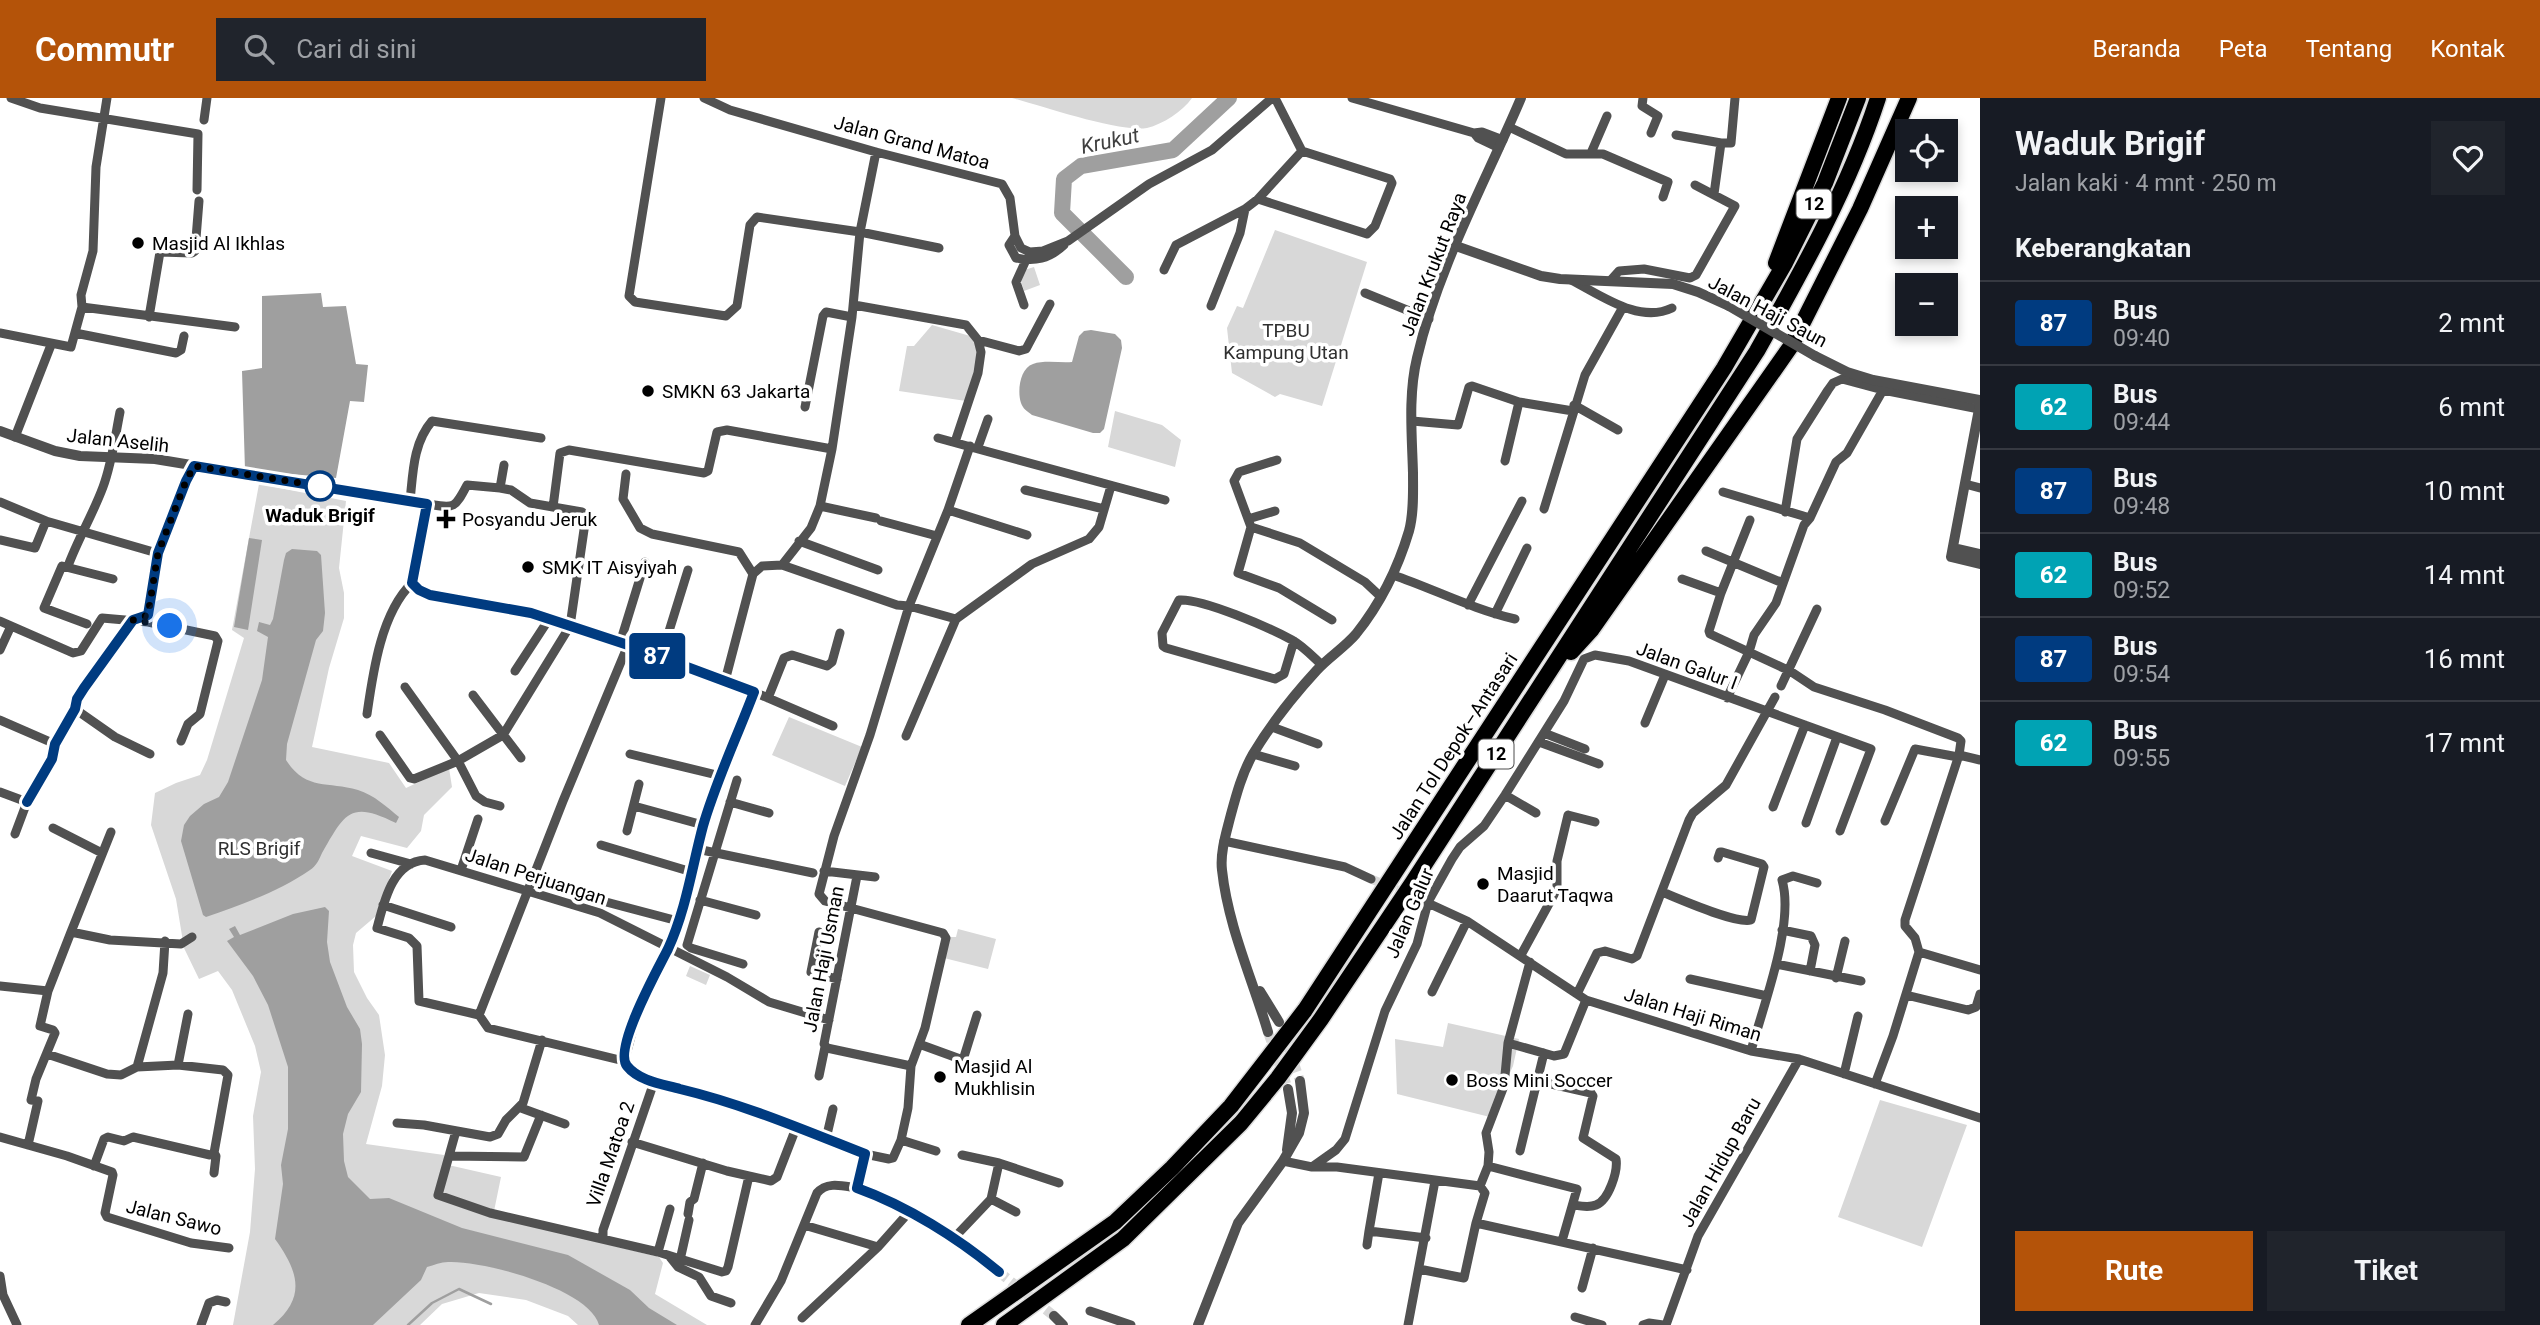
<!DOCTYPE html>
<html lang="id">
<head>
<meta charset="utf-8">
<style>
  :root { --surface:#171b24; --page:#20242c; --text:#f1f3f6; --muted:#9ea1a6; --line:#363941; --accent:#b45309 }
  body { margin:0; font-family:Roboto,sans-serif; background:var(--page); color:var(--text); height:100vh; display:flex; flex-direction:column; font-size:26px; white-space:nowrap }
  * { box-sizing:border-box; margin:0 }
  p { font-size:23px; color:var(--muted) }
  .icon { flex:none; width:38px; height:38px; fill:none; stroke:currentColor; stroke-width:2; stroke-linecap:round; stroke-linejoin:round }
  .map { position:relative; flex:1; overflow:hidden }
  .panel { display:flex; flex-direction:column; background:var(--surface); width:560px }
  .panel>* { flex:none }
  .badge { padding:0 14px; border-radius:5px; font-size:24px; line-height:46px }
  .buttons { position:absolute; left:1895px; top:21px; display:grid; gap:14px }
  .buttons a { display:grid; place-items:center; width:63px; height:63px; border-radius:0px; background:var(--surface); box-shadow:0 4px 10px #0003; font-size:35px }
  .you { position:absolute; width:35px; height:35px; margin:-18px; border:5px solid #fff; border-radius:50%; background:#1a73e8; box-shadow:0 0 0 10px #1a73e833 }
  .map>.badge { position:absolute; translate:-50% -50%; box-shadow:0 0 0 4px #fff }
  h2 { padding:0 35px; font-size:26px; line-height:63px }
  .round { display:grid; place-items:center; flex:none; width:74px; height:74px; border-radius:0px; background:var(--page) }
  .head { display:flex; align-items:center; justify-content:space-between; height:119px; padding:0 35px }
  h1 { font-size:33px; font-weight:700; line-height:52px }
  .cta { display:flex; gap:14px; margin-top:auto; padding:14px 35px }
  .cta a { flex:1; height:80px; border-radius:0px; background:var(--accent); color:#fff; font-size:28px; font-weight:700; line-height:80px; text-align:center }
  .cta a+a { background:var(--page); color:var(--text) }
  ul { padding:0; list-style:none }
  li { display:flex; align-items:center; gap:21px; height:84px; padding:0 35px; border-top:2px solid var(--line) }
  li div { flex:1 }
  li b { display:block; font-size:26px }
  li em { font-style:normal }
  li .badge { min-width:77px; font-weight:700; text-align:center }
  header { display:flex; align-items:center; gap:42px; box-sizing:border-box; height:98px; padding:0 35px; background:var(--accent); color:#fff }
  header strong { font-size:33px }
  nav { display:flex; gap:38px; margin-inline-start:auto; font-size:24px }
  .search { width:490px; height:63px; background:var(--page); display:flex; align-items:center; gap:18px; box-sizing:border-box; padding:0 24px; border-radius:0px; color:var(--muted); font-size:26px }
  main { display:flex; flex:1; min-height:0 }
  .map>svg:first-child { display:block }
  .green { fill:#d8d8d8 }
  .water { fill:#9f9f9f }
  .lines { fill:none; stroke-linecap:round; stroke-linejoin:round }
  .stream { stroke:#9f9f9f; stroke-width:2.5 }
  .river { stroke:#9f9f9f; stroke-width:16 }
  .minor-tunnel { stroke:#d9d9d9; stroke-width:9; stroke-dasharray:9 4.5; stroke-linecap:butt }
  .tertiary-tunnel { stroke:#d9d9d9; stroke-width:10; stroke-dasharray:10 5; stroke-linecap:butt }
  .motorway-casing { stroke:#dbdbdb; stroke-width:19 }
  .minor { stroke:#515151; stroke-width:9 }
  .tertiary { stroke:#515151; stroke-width:10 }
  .motorway { stroke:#000; stroke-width:16 }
  .tertiary-bridge { stroke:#515151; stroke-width:10 }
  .line-casing { stroke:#fff; stroke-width:16 }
  .line { stroke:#003b80; stroke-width:10 }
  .walk { stroke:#000; stroke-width:7; stroke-dasharray:0 12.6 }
  .poi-dot { fill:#000; stroke:#fff; stroke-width:2.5 }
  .stop-dot { fill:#fff; stroke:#003b80; stroke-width:3.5 }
  .labels { text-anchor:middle; stroke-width:7; stroke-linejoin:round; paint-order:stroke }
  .shield { fill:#fff; stroke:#4c4c4c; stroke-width:2 }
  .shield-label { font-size:18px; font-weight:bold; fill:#000 }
  .street-label { font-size:19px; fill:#000; stroke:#fff }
  .poi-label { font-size:19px; fill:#000; stroke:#fff; text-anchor:start }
  .park-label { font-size:19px; fill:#2f2f2f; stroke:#fff }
  .stop-label { font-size:19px; font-weight:bold; fill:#000; stroke:#fff }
  .water-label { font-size:21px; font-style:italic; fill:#404040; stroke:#fff }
</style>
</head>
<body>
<header>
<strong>Commutr</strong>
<div class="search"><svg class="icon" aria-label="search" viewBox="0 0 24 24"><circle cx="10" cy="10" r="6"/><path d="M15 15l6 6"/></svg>Cari di sini</div>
<nav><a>Beranda</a><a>Peta</a><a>Tentang</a><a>Kontak</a></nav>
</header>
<main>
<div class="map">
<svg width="1980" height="1227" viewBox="0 0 1980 1227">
  <rect width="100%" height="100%" fill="#fff"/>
  <!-- green -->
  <path class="green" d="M1012,0H1192C1182,14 1163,26 1147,30C1120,35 1042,8 1012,0Z
    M1275,132L1367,164L1322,308L1280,296L1275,299L1232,275L1227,230L1237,208L1243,210Z
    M1034,169L1040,187L1024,193L1018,174Z
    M932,227L984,242L966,303L899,293L907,248H914Z
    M1115,313L1162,327L1181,342L1175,369L1108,349Z
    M259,386L346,403L339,470L344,495V520L329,570L312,649L389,665L406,690L449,670L452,689L424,717L421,733L407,750L361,738L352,758L392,773L376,818L356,835L353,847L354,874L367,900L379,917L385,957L382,988L366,1046L444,1057V1066L501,1079L493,1118L659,1159L663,1165L655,1196L707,1227H578L568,1218L526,1202L479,1195L442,1206L420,1227H233L250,1134L255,1071L253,1018L261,974L255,948L232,892L218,873L199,881L184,850L176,801L151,727L155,695L176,685L200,677L207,662L244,540L232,532Z
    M789,619L862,649L845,688L772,657Z
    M958,831L996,841L988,871L944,860L949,839H956Z
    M690,868L710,877L706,887L686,878Z
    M1448,925L1519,941L1513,968L1490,1019L1397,996L1395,941L1443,949Z
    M1880,1002L1967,1027L1922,1149L1838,1119Z"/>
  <!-- water -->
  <path class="water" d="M321,195L323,209L346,208L356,266L368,267L364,304L350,303L336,380L245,372L242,273L262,270V198Z
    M1091,232L1115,236L1121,242L1122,250L1104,331L1100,335H1093L1032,317C1027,313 1023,311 1021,305C1017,293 1020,270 1033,266C1044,262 1060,265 1072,264L1079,238L1084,233Z
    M249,440L262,442L248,532L234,529Z
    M292,451L317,453L321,457L325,515L323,533L316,542L287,646L286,662C306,693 327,683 358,692C374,697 387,709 399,719L396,725C350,702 345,715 322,755C319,762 316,768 310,772C280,793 241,807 206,819L203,817L181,743L184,727L190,718L204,706L219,699L228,684L262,582L268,539L257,533L259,524L270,527L273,521L284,462L286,455Z
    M325,809L329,813L327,844L330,864L347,909L360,931L362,946L361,994L348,1016L343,1036L344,1063L348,1079L370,1101L389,1100L462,1130L568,1157L630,1192L649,1210L677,1227H599C590,1191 482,1162 448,1164C441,1164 434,1167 427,1169L421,1182L373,1227H273C307,1199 298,1173 275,1141L283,1086L281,1067L288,1031V969L268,907L253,878L227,843L234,839L229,831L235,828L240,837L293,816Z"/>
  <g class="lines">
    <!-- stream -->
    <path class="stream" d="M408,1227L432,1205L459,1191L491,1206"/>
    <!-- river -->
    <path class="river" d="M1126,179L1062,115L1064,81L1081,68L1173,52L1229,0"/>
    <!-- minor-tunnel -->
    <path class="minor-tunnel" d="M1371,781L1417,800"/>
    <!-- tertiary-tunnel -->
    <path class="tertiary-tunnel" d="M1268,934L1288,991
      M1284,936L1300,983
      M999,1174L1054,1218"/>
    <defs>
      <path id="motorway" d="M1776,165L1839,0
        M1571,554L1592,531L1791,248L1860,111L1909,0
        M969,1227L1115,1124L1172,1070L1231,1008L1305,912L1724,270L1785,165L1825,85L1858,0
        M1004,1227L1123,1141L1241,1025L1278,980L1321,921L1413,784L1757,253C1803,171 1849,89 1878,0"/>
    </defs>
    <!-- motorway casing -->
    <use href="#motorway" class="motorway-casing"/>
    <!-- minor -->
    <path class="minor" d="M11,0L40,10L198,36L197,92
      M661,0L629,198L635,204L726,218L737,208L750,127L757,119L860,134L939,150
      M704,0L730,12L876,54L1002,86L1010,100L1015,138L1021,150L1030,154L1043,153L1068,143L1149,86L1212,52L1272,0
      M1352,0L1474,35L1482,34L1503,42
      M1643,0L1642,8L1658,18L1651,35
      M204,22L207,0
      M1509,29L1566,56H1603L1668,84L1663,99
      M1474,35L1478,40L1499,50
      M1676,37L1721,45L1714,96
      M1721,45H1731L1735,0
      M1591,55L1607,18
      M1258,101L1367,136L1375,128L1392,85L1390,81L1302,53
      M1015,138L1009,147L1016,160C1035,164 1049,161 1064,147
      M1164,172L1176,147L1245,111L1258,101L1302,53L1275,0
      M1571,182C1601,197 1639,226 1672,210
      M1610,183L1619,173L1644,171L1690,180L1696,177L1735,108L1695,87
      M1365,195L1429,221
      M854,207L966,227L978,242L981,254L978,275L955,344
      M1024,207L1016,184L1026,162
      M1211,208L1240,135L1245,111
      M82,209L235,229
      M149,219L160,154L192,155L195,153L199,103
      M0,235L71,249L82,209L81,197L93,153L96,69L107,0
      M75,235L176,255L181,252L184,238
      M978,242L1019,253L1026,251L1050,206
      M1574,307L1618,332
      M805,309L823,218L826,214L852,219
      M1412,323L1458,327L1469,289L1472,288L1519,304L1573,313
      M15,339L51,247
      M938,340L1165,402
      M978,349L988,321
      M1277,362L1239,374L1234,383L1251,429L1238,475L1279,490L1332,522
      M1505,363L1519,304
      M626,376L623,401L640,430L652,436L739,454L753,476
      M1965,386L1980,390
      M500,390L511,392L530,405L553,409L560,355L569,352L704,375L708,373L717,334L727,332L832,351
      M1025,392L1104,411
      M1723,394L1810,420
      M410,403C413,375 413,345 432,323L541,340
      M0,404L46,423
      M427,406C454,410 454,412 467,387L500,390L504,367
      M820,408L876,420
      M1544,411L1585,277L1623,209
      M948,412L1027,437
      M1785,414L1797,341L1828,292L1833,285L1842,281L1883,292L1979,311
      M1248,421L1275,413
      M881,423L937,438
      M1251,429L1300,445L1365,484L1381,499
      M0,442L35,450L46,423L157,455
      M799,443L878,472
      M1706,453L1783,485
      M782,467L897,507L909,508L956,521L906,638
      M68,468C78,441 93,416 103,389C112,365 115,339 120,314
      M1393,477C1434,491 1472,511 1515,521
      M1682,481L1721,495L1750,422
      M1721,495L1709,533L1710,536L1790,573L1814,589L1885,612L1958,640L1961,643L1959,657L1905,822V828L1915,840L1919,854
      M1468,507L1522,403
      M1495,516L1527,450
      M956,521L1032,466L1089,441L1099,429L1111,388
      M0,523L73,555L81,553L102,520L148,524L215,538L218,543L200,616L188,626L181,643
      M87,526L44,510L62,468L113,481
      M1294,543L1284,576L1275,581L1166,550L1163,548L1162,535L1179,502C1202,500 1270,530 1292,542C1303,548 1313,559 1322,567
      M620,545L645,464
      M0,552L11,528
      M661,559L688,472
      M515,573L549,521
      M725,583L753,476L762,468L782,467L811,430L820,408L832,351L852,219L860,134L876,54
      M1781,588L1817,511
      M405,589L458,663L476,698L485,704L500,708
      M754,594L833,628
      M473,597L521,660
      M768,600L784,560L792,557L827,568L832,564L840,535
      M1727,600L1749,554L1754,537L1776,505L1804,427L1810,420L1836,364L1847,355L1883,292
      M75,611L115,639L150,656
      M367,616C373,574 381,515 412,485
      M0,622L55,646
      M1645,625L1665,577
      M1272,629L1318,646
      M1544,635L1585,651
      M380,637L410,680L414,681L458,663L503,637L570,528L586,418L582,414L553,409
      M1539,644L1599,666
      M630,656L721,678
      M1253,656L1295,668
      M1959,657L1980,662
      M737,682L687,847L691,850L743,866
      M0,694L27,704
      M1505,697L1536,715
      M730,704L769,715
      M634,708L703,727
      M1773,709L1805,627
      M1885,723L1915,651L1958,659
      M1806,725L1837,639
      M53,730L102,755
      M627,733L639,686
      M15,736L27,704L52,661L55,646L75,611L77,601L84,590L133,522L148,518L157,455L194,368
      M1224,743L1345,769L1371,781
      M601,747L692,774
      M697,751L813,775
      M371,755L411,766
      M461,772L478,721
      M824,773L875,779
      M857,778L824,946L827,950L911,968
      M1662,794C1680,801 1735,826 1751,822L1764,769L1762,766L1722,754H1720L1718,760
      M591,800L678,823
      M1417,800L1467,823L1586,902L1751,953L1799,961L1980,1020
      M700,802L756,817
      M383,807L451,829
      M1782,832L1811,838L1815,847L1810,873
      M71,834L111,734
      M819,834L811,874L837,881
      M1919,854L1980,872
      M1521,857L1557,791V763L1568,717L1595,724
      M1776,866L1861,883
      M1836,880L1845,843
      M1690,881L1767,898
      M0,888L48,893L71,834L110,842L181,846L192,839
      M1432,894L1467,823
      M1577,896L1597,855L1605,853L1632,861L1637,858L1689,722L1693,715L1726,687L1775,599
      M1906,897L1968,912L1976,909L1980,896
      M479,917L563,703L628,547
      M1508,945L1554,958L1564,956L1586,902
      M919,946L963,962L977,917
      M1751,953C1763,908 1795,826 1782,782L1793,778L1817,785
      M47,956L107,976L121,977L137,969L178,967L223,972L228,977L214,1055L210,1057L133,1039L124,1043L108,1039L104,1041L94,1068
      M624,963L488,930L479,917L419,903L417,848L409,840L377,830C384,804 392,764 425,762L600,815L727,879L769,904L829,922
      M178,967L188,916
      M137,969L163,875L165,843
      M1844,976L1858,918
      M819,978L825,949
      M1538,983L1591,995L1593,998L1583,1040L1616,1061C1618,1073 1609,1102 1596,1107C1589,1110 1580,1108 1573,1107
      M1875,986L1893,938L1919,854
      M521,1010L565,1026
      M397,1025L424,1027L490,1039L498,1036L506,1022L523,1005L542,942
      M456,1033L438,1097L490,1115L658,1154L722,1174L726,1173L728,1169L749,1078
      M0,1039L67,1058L112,1074L113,1077L105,1115L107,1119L191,1145L229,1150
      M826,1041L833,1011
      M901,1042L936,1053
      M632,1044L727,1073L771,1083L777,1079L796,1030
      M28,1047L38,1003L31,1002L36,981L55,935L53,932L40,928L48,893
      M1520,1053L1544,955
      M865,1056L889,1061L893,1060L901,1042L908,1010L911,968L925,930L946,840L943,835L825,803L819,796L834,738L870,637L909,508L948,412L970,348
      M962,1057L999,1065L991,1101
      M449,1058L524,1059L541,1017
      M1283,1063L1312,1069H1337L1480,1088L1485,1095L1476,1125L1687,1172
      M999,1065L1059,1085
      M1488,1068L1577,1091L1562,1143
      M1312,1069L1336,1052L1345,1041L1385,913L1417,846L1428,804L1452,761L1460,749L1484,728L1505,697L1564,603L1584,561L1595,557L1629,563L1871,651L1840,733
      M214,1075L216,1058L214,1055
      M1379,1075L1369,1133L1426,1140
      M1480,1088L1488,1068L1489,1054L1486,1035L1504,988L1508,945L1530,864
      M688,1116L690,1104L694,1101L703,1065
      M804,1127L878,1149
      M603,1140V1132L654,984
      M955,1143L953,1141L991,1101L1016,1114
      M1367,1147L1369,1133
      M658,1154L670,1111
      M670,1159L678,1169L699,1179L711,1198L731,1205
      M680,1162L689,1122
      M1419,1171L1464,1180L1476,1125
      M0,1178L3,1197L17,1227
      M1582,1190L1593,1150
      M1090,1213L1131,1227
      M1575,1219L1602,1227
      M802,1220L878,1149L910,1113
      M201,1227L209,1205L217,1202L226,1204
      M755,1227L781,1183L817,1095C827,1083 843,1088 857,1090
      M1408,1227L1435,1083
      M1643,1227L1649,1225L1663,1227
      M1666,1227L1698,1138L1799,961"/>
    <!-- tertiary -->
    <path class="tertiary" d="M1456,148L1541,178L1560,181L1673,186L1698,194L1729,208
      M1815,258L1847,274L1873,282L1980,302
      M1980,306L1951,459L1980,466
      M0,333L55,353L80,358L155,361L427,406L412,485L419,492L430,497L531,515L628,547L754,594L703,727L678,823L668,849L638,910L624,963L626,967L645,981L727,1003L865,1056L857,1090L897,1106L953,1141
      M1953,450L1980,456
      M1260,893L1279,924
      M1268,934C1252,880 1228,828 1222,772C1220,755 1226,736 1230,720C1236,698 1242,675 1253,656C1271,626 1294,597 1317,572C1329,559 1345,549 1356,536C1380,506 1398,470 1409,433C1414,415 1413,394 1413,375C1412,338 1408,297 1417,260C1438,169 1485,85 1521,0
      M1287,1052L1292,1015L1288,991
      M955,1143L999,1174
      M1054,1218L1063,1227
      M1198,1227L1238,1125L1283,1063L1299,1035L1304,1015L1300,983"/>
    <!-- motorway -->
    <use href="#motorway" class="motorway"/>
    <!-- tertiary-bridge -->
    <path class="tertiary-bridge" d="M1729,208L1815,258"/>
  </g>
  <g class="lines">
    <defs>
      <path id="line" d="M27,704L52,661L55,646L75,611L77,601L84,590L133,522L148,517L158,455L186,383L194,368L427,406L412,485L419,492L430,497L531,515L628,547L754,594C737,639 716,683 703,728C692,769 686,812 668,851C659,869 613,951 627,968C639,983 662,986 680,991C743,1006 804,1032 865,1056L857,1090C907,1108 958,1140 999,1174"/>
    </defs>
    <!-- line casing -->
    <use href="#line" class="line-casing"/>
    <!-- line -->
    <use href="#line" class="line"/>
    <!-- walk -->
    <path class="walk" d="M170,528L133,522L148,517L158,455L186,383L194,368L320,388"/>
  </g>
  <!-- markers -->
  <g class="poi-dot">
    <circle cx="138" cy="145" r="7"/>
    <circle cx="648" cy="293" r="7"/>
    <path d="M442.5 410.5h7v7h7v7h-7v7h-7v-7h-7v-7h7z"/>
    <circle cx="528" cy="469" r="7"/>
    <circle cx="1483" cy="786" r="7"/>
    <circle cx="940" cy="979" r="7"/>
    <circle cx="1452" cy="982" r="7"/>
  </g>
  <circle class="stop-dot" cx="320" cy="388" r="14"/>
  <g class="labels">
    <!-- shield labels -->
    <g class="shield">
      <rect x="1796.5" y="91.5" width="35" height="29" rx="5"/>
      <rect x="1478.5" y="641.5" width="35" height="29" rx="5"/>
    </g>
    <g class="shield-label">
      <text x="1814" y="112">12</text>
      <text x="1496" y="662">12</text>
    </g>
    <!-- street labels -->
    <g class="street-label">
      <text transform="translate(912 44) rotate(15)" y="7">Jalan Grand Matoa</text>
      <text transform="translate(1433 166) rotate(-69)" y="7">Jalan Krukut Raya</text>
      <text transform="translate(1768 213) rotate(28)" y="7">Jalan Haji Saun</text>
      <text transform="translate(118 342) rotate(6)" y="7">Jalan Aselih</text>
      <text transform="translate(1687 567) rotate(20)" y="7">Jalan Galur I</text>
      <text transform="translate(1453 648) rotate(-57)" y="7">Jalan Tol Depok–Antasari</text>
      <text transform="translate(536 778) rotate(18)" y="7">Jalan Perjuangan</text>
      <text transform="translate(1409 815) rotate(-67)" y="7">Jalan Galur</text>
      <text transform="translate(823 861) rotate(-79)" y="7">Jalan Haji Usman</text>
      <text transform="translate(1693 916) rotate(17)" y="7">Jalan Haji Riman</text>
      <text transform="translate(610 1056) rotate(-71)" y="7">Villa Matoa 2</text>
      <text transform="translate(1720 1064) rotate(-61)" y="7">Jalan Hidup Baru</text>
      <text transform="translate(174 1119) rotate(14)" y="7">Jalan Sawo</text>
    </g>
    <!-- poi labels -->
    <g class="poi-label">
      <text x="152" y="152">Masjid Al Ikhlas</text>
      <text x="662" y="300">SMKN 63 Jakarta</text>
      <text x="462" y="428">Posyandu Jeruk</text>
      <text x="542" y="476">SMK IT Aisyiyah</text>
      <text x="1497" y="782">Masjid<tspan x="1497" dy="22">Daarut Taqwa</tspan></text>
      <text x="954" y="975">Masjid Al<tspan x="954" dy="22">Mukhlisin</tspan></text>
      <text x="1466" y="989">Boss Mini Soccer</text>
    </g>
    <!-- park labels -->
    <g class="park-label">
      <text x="1286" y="239">TPBU<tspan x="1286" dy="22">Kampung Utan</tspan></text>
      <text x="259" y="757">RLS Brigif</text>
    </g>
    <!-- stop labels -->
    <g class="stop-label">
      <text x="320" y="424">Waduk Brigif</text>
    </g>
    <!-- water labels -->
    <g class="water-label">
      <text transform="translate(1110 43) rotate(-12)" y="7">Krukut</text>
    </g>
  </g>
</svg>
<div class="buttons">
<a><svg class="icon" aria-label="locate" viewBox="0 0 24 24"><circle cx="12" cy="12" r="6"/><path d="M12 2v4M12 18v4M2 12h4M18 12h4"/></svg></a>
<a>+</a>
<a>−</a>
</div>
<div class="you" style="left:170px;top:528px"></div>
<b class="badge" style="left:657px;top:558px;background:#003b80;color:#fff">87</b>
</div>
<section class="panel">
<div class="head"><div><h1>Waduk Brigif</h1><p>Jalan kaki · 4 mnt · 250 m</p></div><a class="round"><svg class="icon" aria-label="heart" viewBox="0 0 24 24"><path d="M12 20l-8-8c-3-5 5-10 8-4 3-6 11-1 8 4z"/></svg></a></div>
<h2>Keberangkatan</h2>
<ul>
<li><span class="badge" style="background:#003b80;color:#fff">87</span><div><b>Bus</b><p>09:40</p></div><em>2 mnt</em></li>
<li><span class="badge" style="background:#00a3b4;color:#fff">62</span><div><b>Bus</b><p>09:44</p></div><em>6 mnt</em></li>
<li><span class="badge" style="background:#003b80;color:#fff">87</span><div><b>Bus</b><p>09:48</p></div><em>10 mnt</em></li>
<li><span class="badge" style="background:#00a3b4;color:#fff">62</span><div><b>Bus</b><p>09:52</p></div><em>14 mnt</em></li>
<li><span class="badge" style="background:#003b80;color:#fff">87</span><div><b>Bus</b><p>09:54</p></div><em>16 mnt</em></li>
<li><span class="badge" style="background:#00a3b4;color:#fff">62</span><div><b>Bus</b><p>09:55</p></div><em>17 mnt</em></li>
</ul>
<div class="cta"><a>Rute</a><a>Tiket</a></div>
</section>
</main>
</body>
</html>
